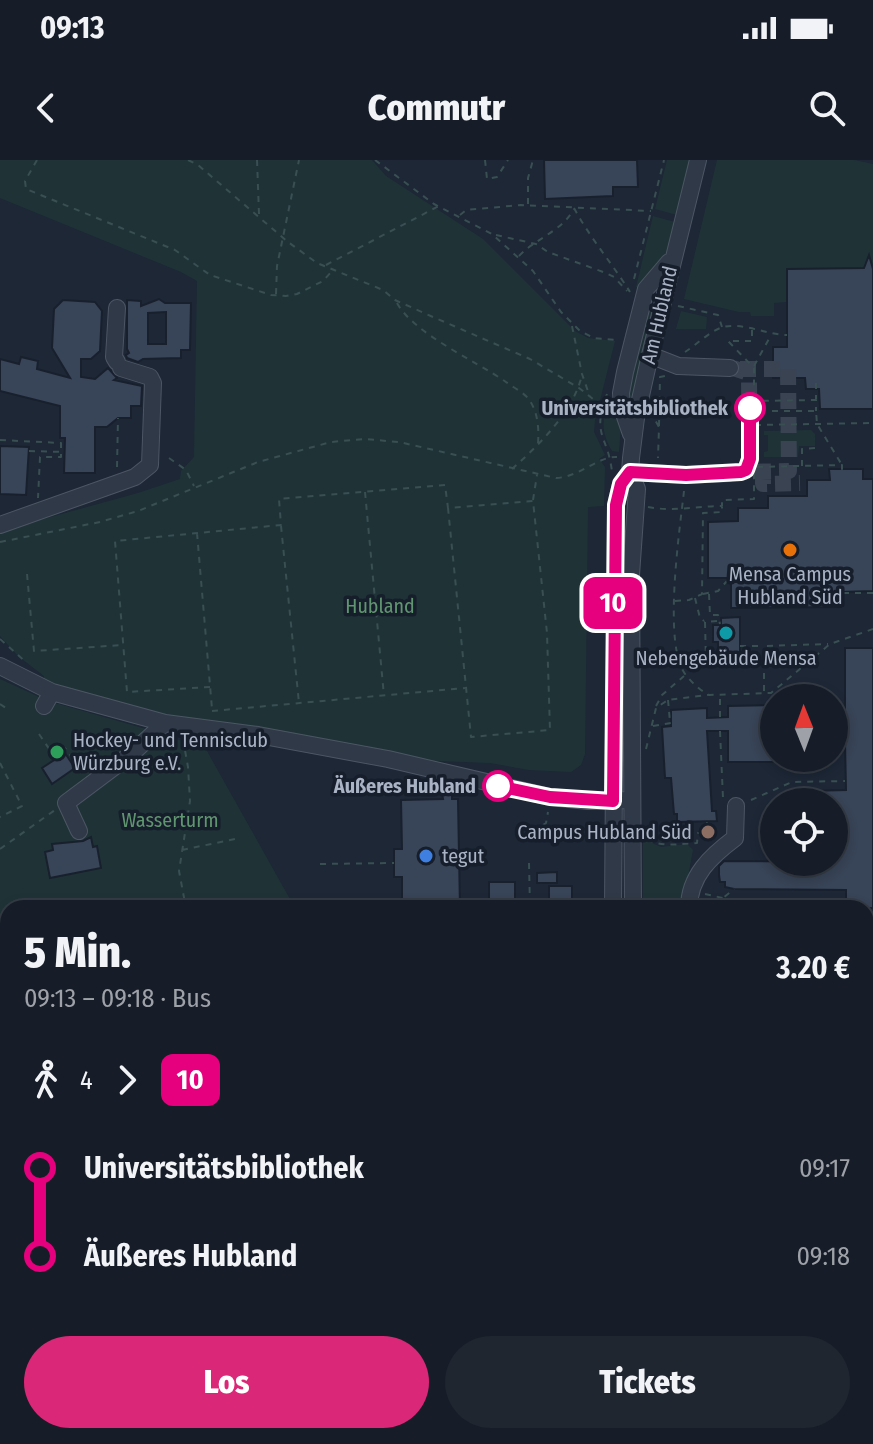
<!DOCTYPE html>
<html lang="de">
<head>
<meta charset="utf-8">
<style>
  :root { --surface:#161d28; --page:#1f2630; --text:#f1f3f6; --muted:#9ea2a8; --line:#353b45; --accent:#db2777 }
  body { margin:0; font-family:"Fira Sans Condensed",sans-serif; background:var(--page); color:var(--text); height:100vh; display:flex; flex-direction:column; font-size:30px; white-space:nowrap }
  * { box-sizing:border-box; margin:0 }
  p { font-size:26px; color:var(--muted) }
  .icon { flex:none; width:44px; height:44px; fill:none; stroke:currentColor; stroke-width:2; stroke-linecap:round; stroke-linejoin:round }
  .map { position:relative; flex:1; overflow:hidden }
  .details { position:absolute; left:0px; top:740px; width:874px; height:544px; display:flex; flex-direction:column; background:var(--surface); border-radius:24px 24px 0 0; box-shadow:0 4px 12px #0003,0 0 0 2px var(--line) }
  .details>* { flex:none }
  .badge { padding:0 16px; border-radius:12px; font-size:28px; line-height:52px }
  .needle { width:52px; rotate:359deg }
  .tools { position:absolute; left:760px; top:524px; display:grid; gap:16px }
  .tools a { display:grid; place-items:center; width:88px; height:88px; border-radius:50%; background:var(--surface); box-shadow:0 4px 12px #0003,0 0 0 2px var(--line); font-size:40px }
  .map>.badge { position:absolute; translate:-50% -50%; box-shadow:0 0 0 4px #fff }
  .legs { display:flex; align-items:center; gap:12px; height:88px; padding:0 24px; font-size:26px }
  .legs p { margin-inline-start:auto }
  .overview { display:flex; align-items:center; justify-content:space-between; height:136px; padding:0 24px }
  h1 { font-size:44px; font-weight:800; line-height:60px }
  .primary-button { display:flex; gap:16px; margin-top:auto; padding:16px 24px }
  .primary-button a { flex:1; height:92px; border-radius:48px; background:var(--accent); color:#fff; font-size:32px; font-weight:800; line-height:92px; text-align:center }
  .primary-button a+a { background:var(--page); color:var(--text) }
  ul { padding:0 24px; list-style:none }
  li { display:flex; align-items:center; gap:28px; height:88px; font-size:30px }
  li i { display:grid; place-items:center; width:12px; height:100%; margin:0 10px; background:currentColor }
  li i::after { content:''; width:20px; height:20px; margin:-10px; border:6px solid; border-radius:50%; background:var(--surface) }
  li p { margin-inline-start:auto }
  li:first-child i { background:linear-gradient(#0000 50%,currentColor 0) }
  li:last-child i { background:linear-gradient(currentColor 50%,#0000 0) }
  .status { display:flex; justify-content:space-between; align-items:center; height:56px; padding:0 40px; background:var(--surface); direction:ltr }
  .status svg { height:22px; fill:currentColor }
  header { display:flex; justify-content:space-between; align-items:center; height:104px; padding:0 24px; background:var(--surface); font-size:36px; font-weight:800 }
  .map>svg:first-child { display:block }
  .green { fill:#1f3337 }
  .building { fill:#384457; stroke:#18202d; stroke-width:2; fill-rule:evenodd }
  .lines { fill:none; stroke-linecap:round; stroke-linejoin:round }
  .minor-tunnel { stroke:#394352; stroke-width:16; stroke-dasharray:16 8; stroke-linecap:butt }
  .minor-casing { stroke:#4d5665; stroke-width:18 }
  .path { stroke:#394f52; stroke-width:2; stroke-dasharray:6 6; stroke-linecap:butt }
  .minor { stroke:#303947; stroke-width:16 }
  .path-bridge { stroke:#394f52; stroke-width:2; stroke-dasharray:6 6; stroke-linecap:butt }
  .line-1-casing { stroke:#fff; stroke-width:18 }
  .line-1 { stroke:#e6007e; stroke-width:12 }
  .stop-1-dot { fill:#fff; stroke:#e6007e; stroke-width:4 }
  .food-dot { fill:#e8710a; stroke:#161e2b; stroke-width:3 }
  .culture-dot { fill:#0f9aa8; stroke:#161e2b; stroke-width:3 }
  .leisure-dot { fill:#2e9e5b; stroke:#161e2b; stroke-width:3 }
  .education-dot { fill:#8d6e63; stroke:#161e2b; stroke-width:3 }
  .shop-dot { fill:#3f7fe0; stroke:#161e2b; stroke-width:3 }
  .labels { text-anchor:middle; stroke-width:7; stroke-linejoin:round; paint-order:stroke }
  .street-label { font-size:20px; fill:#a9b3c4; stroke:#161e2b }
  .stop-label { font-size:20px; font-weight:bold; fill:#a9b3c4; stroke:#161e2b; text-anchor:end }
  .poi-label { font-size:20px; fill:#a9b3c4; stroke:#161e2b }
  .park-label { font-size:20px; fill:#60966f; stroke:#161e2b }
</style>
</head>
<body>
<div class="status"><b>09:13</b><svg viewBox="0 0 49 12"><path d="M0 12V9h3v3zM5 12V6h3v6zM10 12V3h3v9zM15 12V0h3v12zM26 1h20v11H26zM47 4h2v5h-2z"/></svg></div>
<header><svg class="icon" aria-label="back" viewBox="0 0 24 24"><path d="M15 5l-7 7 7 7"/></svg>Commutr<svg class="icon" aria-label="search" viewBox="0 0 24 24"><circle cx="10" cy="10" r="6"/><path d="M15 15l6 6"/></svg></header>
<div class="map">
<svg width="873" height="1284" viewBox="0 0 873 1284">
  <rect width="100%" height="100%" fill="#1d2736"/>
  <!-- green -->
  <path class="green" d="M0,0H372L386,16L483,79L575,171L588,178L615,181L595,260L594,272L605,295L599,299L605,307L604,346L588,347L585,594L581,605L571,612L529,610L490,603L388,599L165,563L43,528L44,516L18,496L0,476V371L138,333L180,319L181,311L194,297L197,121L181,112L0,38Z
    M667,0H691L677,55L655,49Z
    M717,0H854L873,4V108L867,101L865,108L787,109L786,142L774,143V156H751L750,152H739L684,139Z
    M653,56L675,62L667,93L642,129L636,127Z
    M646,143L655,145L629,250L627,245Z
    M681,151L707,157L706,169H676Z
    M608,240L614,242L621,265L619,292L612,291C601,272 602,261 608,240Z
    M811,270L815,274V286H799L798,297H764V292L768,291V275H764V271Z
    M0,519L48,541L146,569L168,578L203,584L295,748H8V1129H0Z
    M643,679L661,687L687,684L693,690L682,748H643Z
    M873,918V996L866,979V919Z
    M873,1058V1193C860,1151 866,1105 866,1062Z
    M711,1276H798L776,1284H711Z"/>
  <!-- building -->
  <path class="building" d="M544,0H637L638,27H613V36L545,39Z
    M869,95L873,109V249H820L819,229H806L805,218H773V187H787V109L864,108Z
    M159,139L165,143H191L190,190H181V198L143,199L138,202L127,198L126,195L129,193L127,189V140L141,141V146ZM166,152V184H148V153Z
    M63,140L95,142L102,151L100,191L91,199H81V217L95,219L108,208L117,218L114,220L142,226L141,246H131V258H118L107,267H95V313H64L65,278H60V246L0,231V199L19,204L21,197L38,201L37,209L70,218L52,188L54,149Z
    M0,286L29,287L26,335L0,334Z
    M829,309H863V319H873V431L841,432V447L731,448V418H708V362L738,361V348H768V336H807V320H830Z
    M740,457V495L718,496V482H713V465H721V458Z
    M845,488H873V748H846V730L734,729L725,727V722H720L719,715V706L724,701L834,702V642H806V631L846,630L845,582H834V572H845Z
    M774,545V602H728V571H707L712,651H716L717,661L677,662V654H674L671,618H665L662,567L671,566V550L707,548V558L728,557V546Z
    M65,593L75,608L52,624L42,608Z
    M442,634H452V639H458L460,748H402V717H394V689H402L401,640L443,639Z
    M91,677L93,687L97,686L101,708L50,718L45,692L53,690L52,684L83,681Z
    M557,712V723H537V713Z
    M489,722H515V748H489Z
    M549,726H572V748H549Z"/>
  <g class="lines">
    <!-- minor-tunnel -->
    <path class="minor-tunnel" d="M733,208L745,212L749,221L750,299L746,310L735,313
      M740,209H788L789,311L741,312
      M763,312V324L800,323"/>
    <defs>
      <path id="minor" d="M650,195L678,206L730,208
        M117,202L114,197L117,148
        M631,274L622,248L621,233L625,212L646,129L669,102
        M630,312L686,315L729,313
        M0,365L135,317L150,305L153,223L150,217L121,208
        M0,506L52,532L165,563L258,575L388,599L550,637L588,641L631,640
        M44,546L52,532
        M79,671L66,643L130,595L165,563
        M613,748L616,345L621,324L630,312
        M633,748L631,415L637,329L630,312L631,298L636,258L650,195L698,0
        M689,748C689,716 711,696 735,678L736,646
        M866,911H873
        M866,1058L873,1054
        M0,1135H8
        M32,1276L42,1284
        M708,1276V1284
        M226,1284L235,1281L237,1276
        M517,1284L530,1276"/>
    </defs>
    <!-- minor casing -->
    <use href="#minor" class="minor-casing"/>
    <!-- path -->
    <path class="path" d="M37,0L25,21L26,29L175,90L210,115L271,135L286,136L297,134L323,121L332,111
      M188,0L198,5L288,82L317,103L383,130L395,140L433,157L530,199L579,228L602,246
      M257,0L259,54
      M375,0L434,44L492,74L533,111L561,152L580,171L594,178L618,180
      M485,0L487,19L497,17L508,0
      M528,44V18L533,0
      M574,48C590,78 614,106 630,132
      M460,55L466,50L521,45L651,51
      M496,75L536,84L548,92L606,113L614,117L627,131
      M519,96C536,78 561,72 574,49
      M326,105L439,46
      M634,119L664,0
      M276,134L277,106L299,0
      M397,143C414,174 476,201 506,222C514,228 525,233 530,241C538,253 539,269 538,283
      M678,146L718,155L722,167
      M572,166L582,214L590,237
      M752,170V181H728L754,208V241
      M685,192C696,185 710,171 723,167C744,162 766,175 787,175
      M754,206L770,177
      M816,223V239
      M607,234C591,276 608,275 612,312
      M656,238L654,258L659,267L658,298
      M772,251H816L817,264L842,305V309V305L754,307V241L816,240V251
      M755,265L873,263
      M659,266L660,217L665,216
      M0,280L61,283V297H40L38,338
      M169,298L186,310L194,326
      M802,306V289L816,288
      M117,307L118,258
      M512,309C539,285 575,250 582,214
      M684,331C680,368 662,487 686,515C692,523 701,531 709,535L771,533L830,484L873,469
      M365,332L384,536
      M533,340L537,315
      M648,347C673,352 697,346 722,346V340L754,339V307
      M281,366L299,543
      M197,373L212,549
      M0,382L100,362L138,351L258,302L331,282L364,279L399,282L556,318C580,317 598,296 617,297
      M27,414L34,491L123,485
      M843,433H873
      M703,434L718,431L727,421
      M709,434L710,455H718L720,464
      M695,438L700,458L704,461
      M675,441L689,440L702,434L703,353L722,352V347
      M717,461L705,462L706,502L731,501
      M0,479L26,502
      M740,486H763
      M210,527L127,532L115,381L281,365L279,339L445,325L448,348L533,341L547,473L550,570L471,577L448,348
      M764,531V486L828,484
      M668,540L670,562
      M0,544L6,548
      M656,546L662,535L684,516
      M212,551L465,528
      M720,557V536
      M653,566L676,562
      M720,571L723,638
      M39,574L54,596L65,588L76,603
      M183,579L188,607L190,641L179,711L186,748
      M646,589L656,548L668,540L708,535
      M0,603L22,646L0,657
      M751,640L792,622L845,621
      M130,653L185,661
      M707,662L708,673
      M543,665L546,663L548,652
      M647,680C663,687 680,684 697,683L698,673H713V676
      M0,689L55,650
      M182,690L240,678
      M529,703L530,748
      M320,704L394,703
      M705,734L723,738
      M723,748V738L734,729
      M864,1276L866,1284
      M85,1284L87,1276"/>
    <!-- minor -->
    <use href="#minor" class="minor"/>
    <!-- path-bridge -->
    <path class="path-bridge" d="M29,291L64,292"/>
  </g>
  <g class="lines">
    <defs>
      <path id="line-1" d="M498,626L550,637L613,641L616,345L621,324L630,312L686,315L741,312L746,310L750,299V248"/>
    </defs>
    <!-- line-1 casing -->
    <use href="#line-1" class="line-1-casing"/>
    <!-- line-1 -->
    <use href="#line-1" class="line-1"/>
  </g>
  <!-- markers -->
  <g class="stop-1-dot">
    <circle cx="750" cy="248" r="14"/>
    <circle cx="498" cy="626" r="14"/>
  </g>
  <circle class="food-dot" cx="790" cy="390" r="8"/>
  <circle class="culture-dot" cx="726" cy="473" r="8"/>
  <circle class="leisure-dot" cx="57" cy="592" r="8"/>
  <circle class="education-dot" cx="708" cy="672" r="8"/>
  <circle class="shop-dot" cx="426" cy="696" r="8"/>
  <g class="labels">
    <!-- street labels -->
    <g class="street-label">
      <text transform="translate(659 155) rotate(-77)" y="7">Am Hubland</text>
    </g>
    <!-- stop labels -->
    <g class="stop-label">
      <text x="728" y="255">Universitätsbibliothek</text>
      <text x="476" y="633">Äußeres Hubland</text>
    </g>
    <!-- poi labels -->
    <g class="poi-label">
      <text x="790" y="421">Mensa Campus<tspan x="790" dy="23">Hubland Süd</tspan></text>
      <text x="726" y="505">Nebengebäude Mensa</text>
      <text x="73" y="587" text-anchor="start">Hockey- und Tennisclub<tspan x="73" dy="23">Würzburg e.V.</tspan></text>
      <text x="692" y="679" text-anchor="end">Campus Hubland Süd</text>
      <text x="442" y="703" text-anchor="start">tegut</text>
    </g>
    <!-- park labels -->
    <g class="park-label">
      <text x="380" y="453">Hubland</text>
      <text x="170" y="667">Wasserturm</text>
    </g>
  </g>
</svg>
<div class="tools">
<a><svg class="needle" viewBox="-14 -14 28 28"><path d="M0-13l5 13h-10z" fill="#e53935"/><path d="M0 13l5-13h-10z" fill="#9ea2a8"/></svg></a>
<a><svg class="icon" aria-label="locate" viewBox="0 0 24 24"><circle cx="12" cy="12" r="6"/><path d="M12 2v4M12 18v4M2 12h4M18 12h4"/></svg></a>
</div>
<b class="badge" style="left:613px;top:443px;background:#e6007e;color:#fff">10</b>
<section class="details">
<div class="overview"><div><h1>5 Min.</h1><p>09:13 – 09:18 · Bus</p></div><b>3.20 €</b></div>
<div class="legs"><svg class="icon" aria-label="walk" viewBox="0 0 24 24"><circle cx="13" cy="4" r="2"/><path d="M13 8l-2 6 4 7M11 14l-3 7M7 12l3-4h3l4 4"/></svg>4<svg class="icon" aria-label="forward" viewBox="0 0 24 24"><path d="M9 5l7 7-7 7"/></svg><b class="badge" style="background:#e6007e;color:#fff">10</b></div>
<ul>
<li><i style="color:#e6007e"></i><b>Universitätsbibliothek</b><p>09:17</p></li>
<li><i style="color:#e6007e"></i><b>Äußeres Hubland</b><p>09:18</p></li>
</ul>
<div class="primary-button"><a>Los</a><a>Tickets</a></div>
</section>
</div>
</body>
</html>
